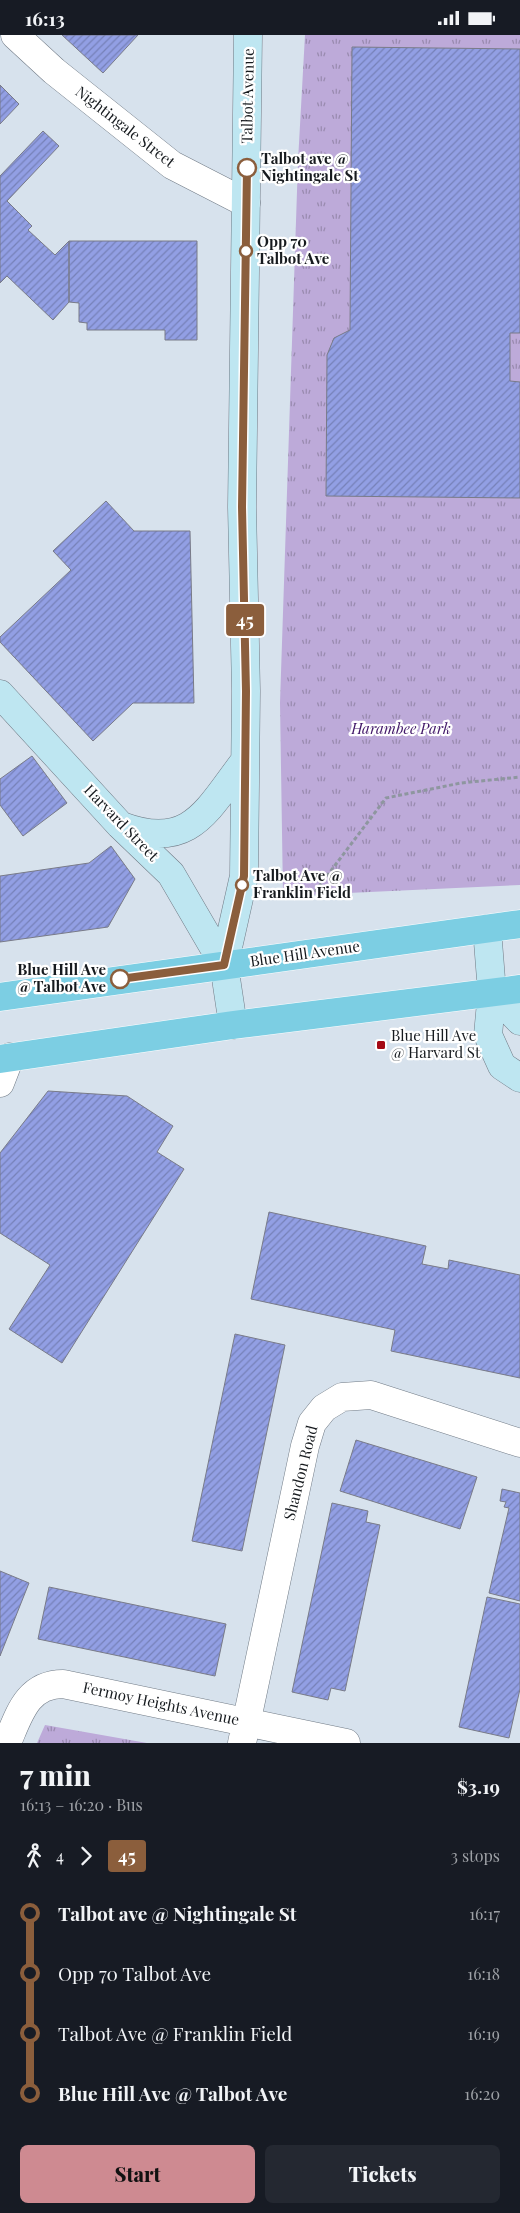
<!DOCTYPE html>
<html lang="en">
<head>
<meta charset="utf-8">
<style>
  :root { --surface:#171b24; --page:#242831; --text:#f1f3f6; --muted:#9ea1a6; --accent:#ce8a91 }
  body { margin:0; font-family:"Playfair Display",serif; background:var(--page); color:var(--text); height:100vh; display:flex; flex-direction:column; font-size:19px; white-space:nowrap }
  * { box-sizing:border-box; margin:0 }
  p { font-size:16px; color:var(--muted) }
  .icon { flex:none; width:28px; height:28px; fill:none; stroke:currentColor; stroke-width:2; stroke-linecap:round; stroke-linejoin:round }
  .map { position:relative; height:1708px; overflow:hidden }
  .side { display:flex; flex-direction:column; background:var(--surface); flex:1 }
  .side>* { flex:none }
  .badge { padding:0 10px; border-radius:4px; font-size:18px; line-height:32px }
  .map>.badge { position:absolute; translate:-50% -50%; box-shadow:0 0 0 2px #fff }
  .legs { display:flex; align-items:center; gap:8px; height:55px; padding:0 20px; font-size:16px }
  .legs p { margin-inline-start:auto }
  .summary { display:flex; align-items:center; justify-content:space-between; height:85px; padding:0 20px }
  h1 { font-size:28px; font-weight:800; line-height:38px }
  .button { display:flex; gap:10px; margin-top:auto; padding:10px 20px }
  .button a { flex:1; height:58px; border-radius:8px; background:var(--accent); color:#111; font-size:20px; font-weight:800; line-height:58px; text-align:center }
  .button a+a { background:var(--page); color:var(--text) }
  ul { padding:0 20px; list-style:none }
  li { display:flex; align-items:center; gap:18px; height:60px; font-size:19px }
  li i { display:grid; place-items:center; width:8px; height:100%; margin:0 6px; background:currentColor }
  li i::after { content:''; width:12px; height:12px; margin:-6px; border:4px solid; border-radius:50%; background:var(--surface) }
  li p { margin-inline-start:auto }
  li:first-child i { background:linear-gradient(#0000 50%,currentColor 0) }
  li:last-child i { background:linear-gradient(currentColor 50%,#0000 0) }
  .status { display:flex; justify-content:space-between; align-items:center; height:35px; padding:0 25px; background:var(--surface); direction:ltr }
  .status svg { height:14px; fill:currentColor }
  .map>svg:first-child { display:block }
  .grass { fill:url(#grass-tufts) }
  .building { fill:url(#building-hatch); stroke:#797b88 }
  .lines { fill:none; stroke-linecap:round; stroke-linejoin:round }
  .street-casing { stroke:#717b86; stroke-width:29 }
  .secondary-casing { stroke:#717b86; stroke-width:29 }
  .primary-casing { stroke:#fff; stroke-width:29 }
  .path { stroke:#8e969f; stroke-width:3; stroke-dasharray:4 2.5; stroke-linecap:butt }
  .street { stroke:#fff; stroke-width:28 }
  .secondary { stroke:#bee6f1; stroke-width:28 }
  .primary { stroke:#7ccee3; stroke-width:28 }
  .line-1-casing { stroke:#fff; stroke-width:11 }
  .line-1 { stroke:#8b5e3c; stroke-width:8 }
  .stop-1-dot { fill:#fff; stroke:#8b5e3c; stroke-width:2.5 }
  .poi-dot { fill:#a40a15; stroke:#fff; stroke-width:2 }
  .labels { text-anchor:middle; stroke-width:4.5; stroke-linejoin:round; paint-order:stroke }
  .street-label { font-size:15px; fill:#161a1e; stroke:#fff }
  .stop-label { font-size:15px; font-weight:bold; fill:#161a1e; stroke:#fff; text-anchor:start }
  .park-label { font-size:15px; font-style:italic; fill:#411768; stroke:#fff }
  .poi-label { font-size:15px; fill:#161a1e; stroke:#fff; text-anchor:start }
</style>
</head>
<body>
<div class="status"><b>16:13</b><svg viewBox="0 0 49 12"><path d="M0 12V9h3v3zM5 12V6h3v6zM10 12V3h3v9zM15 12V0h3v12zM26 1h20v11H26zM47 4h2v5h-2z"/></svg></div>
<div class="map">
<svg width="520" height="1708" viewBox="0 0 520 1708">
  <defs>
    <pattern id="grass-tufts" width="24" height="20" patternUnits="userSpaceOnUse" patternTransform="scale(1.25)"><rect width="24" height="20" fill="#bdaad9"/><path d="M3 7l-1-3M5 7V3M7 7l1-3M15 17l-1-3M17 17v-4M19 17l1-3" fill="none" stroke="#998aaf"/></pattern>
    <pattern id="building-hatch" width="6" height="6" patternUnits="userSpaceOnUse" patternTransform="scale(1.25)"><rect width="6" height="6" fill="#929fe4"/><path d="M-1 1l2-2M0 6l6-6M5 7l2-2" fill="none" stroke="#7681b8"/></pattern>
  </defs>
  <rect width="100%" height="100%" fill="#d7e2ed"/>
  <!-- grass -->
  <path class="grass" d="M305,0H520V850L283,861L280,668L298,126Z
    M45,1690L147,1708H37Z"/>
  <!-- building -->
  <path class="building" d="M62,0H138L103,38Z
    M352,12L520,14V298H510V346L520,347V463L326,461L327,320L334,303L350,295Z
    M0,50L19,69L0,89Z
    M43,96L59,111L7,166L32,191L28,195L55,220L69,206V267L53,285L7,241L0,248V141Z
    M69,206H197V305H165V295H87V288L79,287V268L69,267Z
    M106,466L134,496H190L194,668H133L93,706L0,607V602L71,535L53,516Z
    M32,721L67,768L23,801L0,770V744Z
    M111,811L135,844L108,892L0,907V841L89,828Z
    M48,1056L127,1061L173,1091L157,1117L184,1134L62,1328L9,1294L50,1230L0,1198V1118Z
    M269,1177L426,1211L422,1229L448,1234L449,1225L520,1240V1343L391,1316L395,1295L251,1264Z
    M235,1299L285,1310L242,1516L192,1506Z
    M356,1405L477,1442L460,1494L340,1456Z
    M502,1454L520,1458V1566L489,1558L509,1473L504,1472L506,1467L500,1466Z
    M332,1468L368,1476L366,1487L380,1490L345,1656L331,1653L328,1665L292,1657Z
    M0,1536L29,1548L0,1621Z
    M49,1552L226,1589L215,1641L38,1604Z
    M487,1562L520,1569V1654L509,1703L459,1692Z"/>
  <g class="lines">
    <defs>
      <path id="street" d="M15,0L54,36L172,130L246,168
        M0,1048L10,1022
        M7,1708C19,1680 27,1649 63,1649L346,1708
        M242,1708L305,1411L312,1388L324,1373L342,1362L371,1360L520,1408"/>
      <path id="secondary" d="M0,659L120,790L171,839L224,930
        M122,791C191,817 208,773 244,727
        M487,894L492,957L488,1000L502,1031L520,1043
        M492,957L520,986
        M233,990L224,930L244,841L246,656L242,472L248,0"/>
      <path id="primary" d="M0,962L520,889
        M0,1024L233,990L520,954"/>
    </defs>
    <!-- street casing -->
    <use href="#street" class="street-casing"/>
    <!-- secondary casing -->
    <use href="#secondary" class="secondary-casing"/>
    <!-- primary casing -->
    <use href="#primary" class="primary-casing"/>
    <!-- path -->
    <path class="path" d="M311,862L386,763L461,748L520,742"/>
    <!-- street -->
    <use href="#street" class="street"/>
    <!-- secondary -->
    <use href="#secondary" class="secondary"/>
    <!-- primary -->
    <use href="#primary" class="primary"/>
  </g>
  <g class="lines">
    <defs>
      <path id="line-1" d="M120,944L224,930L244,841L246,656L242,472L247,133"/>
    </defs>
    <!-- line-1 casing -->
    <use href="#line-1" class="line-1-casing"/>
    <!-- line-1 -->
    <use href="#line-1" class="line-1"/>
  </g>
  <!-- markers -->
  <g class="stop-1-dot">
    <circle cx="247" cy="133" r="9"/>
    <circle cx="246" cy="216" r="6"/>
    <circle cx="242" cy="850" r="6"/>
    <circle cx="120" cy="944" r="9"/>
  </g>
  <rect class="poi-dot" x="376" y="1005" width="10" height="10" rx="2.5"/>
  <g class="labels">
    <!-- street labels -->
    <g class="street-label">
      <text transform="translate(248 61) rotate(-89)" y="5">Talbot Avenue</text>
      <text transform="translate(125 92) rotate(38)" y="5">Nightingale Street</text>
      <text transform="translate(121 788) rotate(46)" y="5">Harvard Street</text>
      <text transform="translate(305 919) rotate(-8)" y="5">Blue Hill Avenue</text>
      <text transform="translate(301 1438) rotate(-76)" y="5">Shandon Road</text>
      <text transform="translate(161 1669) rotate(12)" y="5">Fermoy Heights Avenue</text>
    </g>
    <!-- stop labels -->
    <g class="stop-label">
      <text x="261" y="129">Talbot ave @<tspan x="261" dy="17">Nightingale St</tspan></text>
      <text x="257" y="212">Opp 70<tspan x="257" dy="17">Talbot Ave</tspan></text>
      <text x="253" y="846">Talbot Ave @<tspan x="253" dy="17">Franklin Field</tspan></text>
      <text x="106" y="940" text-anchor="end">Blue Hill Ave<tspan x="106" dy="17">@ Talbot Ave</tspan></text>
    </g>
    <!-- park labels -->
    <g class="park-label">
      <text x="401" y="699">Harambee Park</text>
    </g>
    <!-- poi labels -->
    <g class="poi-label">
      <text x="391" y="1006">Blue Hill Ave<tspan x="391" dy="17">@ Harvard St</tspan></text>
    </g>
  </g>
</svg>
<b class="badge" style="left:245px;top:585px;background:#8b5e3c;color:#fff">45</b>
</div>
<section class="side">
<div class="summary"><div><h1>7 min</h1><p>16:13 – 16:20 · Bus</p></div><b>$3.19</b></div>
<div class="legs"><svg class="icon" aria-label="walk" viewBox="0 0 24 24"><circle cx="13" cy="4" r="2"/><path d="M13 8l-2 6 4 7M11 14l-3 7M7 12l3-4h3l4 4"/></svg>4<svg class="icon" aria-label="forward" viewBox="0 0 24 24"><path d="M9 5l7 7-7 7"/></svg><b class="badge" style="background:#8b5e3c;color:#fff">45</b><p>3 stops</p></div>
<ul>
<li><i style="color:#8b5e3c"></i><b>Talbot ave @ Nightingale St</b><p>16:17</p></li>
<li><i style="color:#8b5e3c"></i><span>Opp 70 Talbot Ave</span><p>16:18</p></li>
<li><i style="color:#8b5e3c"></i><span>Talbot Ave @ Franklin Field</span><p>16:19</p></li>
<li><i style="color:#8b5e3c"></i><b>Blue Hill Ave @ Talbot Ave</b><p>16:20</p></li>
</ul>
<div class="button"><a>Start</a><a>Tickets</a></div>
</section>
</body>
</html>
